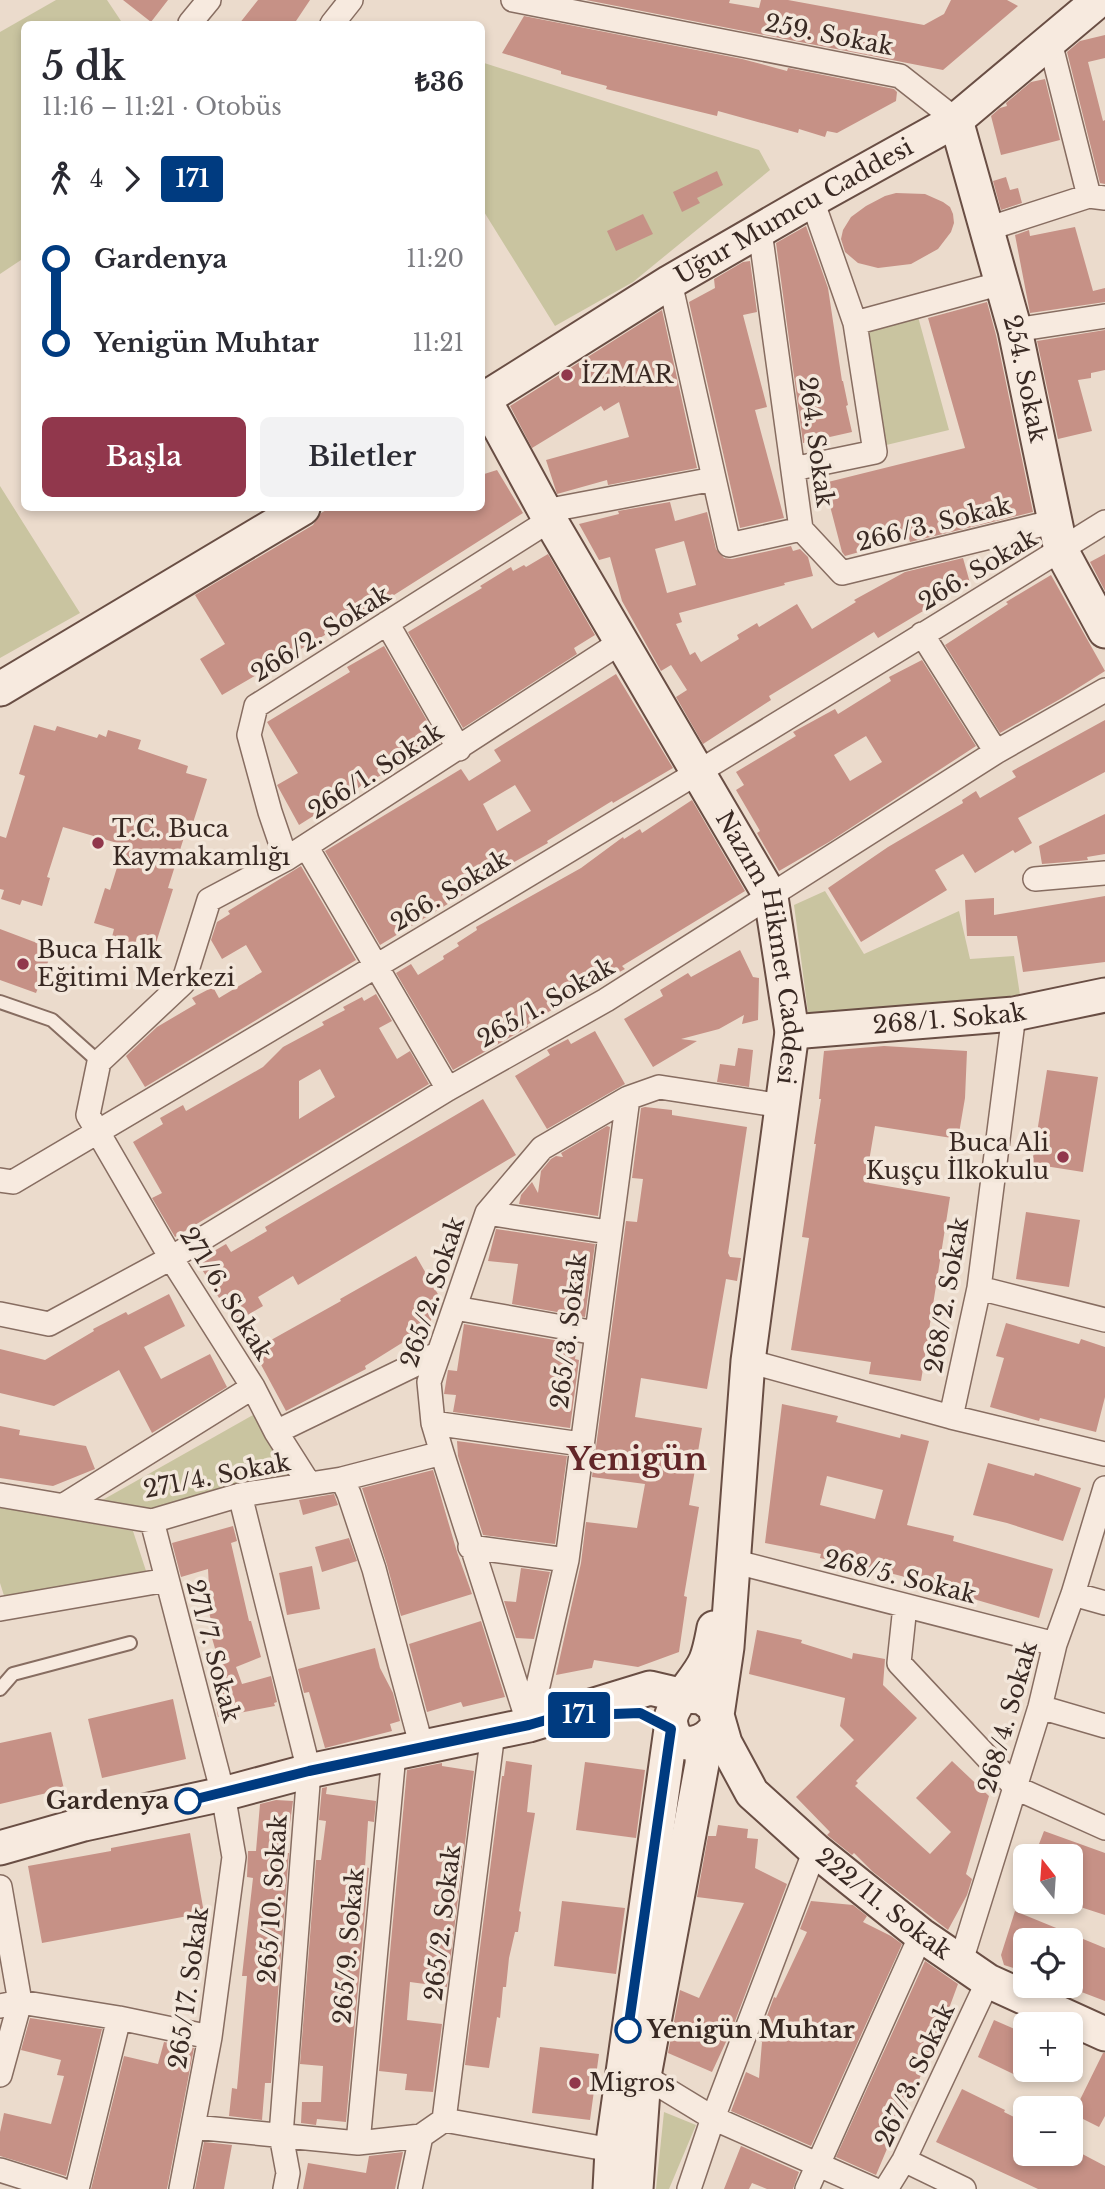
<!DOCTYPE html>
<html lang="tr">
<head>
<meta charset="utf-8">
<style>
  :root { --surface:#fff; --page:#f2f2f3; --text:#2b2b33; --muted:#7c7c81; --accent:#91374c }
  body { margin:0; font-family:"Libre Baskerville",serif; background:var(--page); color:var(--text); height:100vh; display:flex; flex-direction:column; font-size:26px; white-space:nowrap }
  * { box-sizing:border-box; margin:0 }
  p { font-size:23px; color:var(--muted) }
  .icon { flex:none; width:38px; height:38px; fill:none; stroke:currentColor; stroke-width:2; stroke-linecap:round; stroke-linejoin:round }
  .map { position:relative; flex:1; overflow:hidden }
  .drawer { position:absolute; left:21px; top:21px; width:464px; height:490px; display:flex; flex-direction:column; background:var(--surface); border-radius:10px; box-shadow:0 4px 10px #0003 }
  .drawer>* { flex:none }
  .badge { padding:0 14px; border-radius:5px; font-size:24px; line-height:46px }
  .needle { width:46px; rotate:343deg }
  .buttons { position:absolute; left:1013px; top:1844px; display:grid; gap:14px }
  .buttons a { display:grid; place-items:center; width:70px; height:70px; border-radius:10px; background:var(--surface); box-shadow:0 4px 10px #0003; font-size:35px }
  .map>.badge { position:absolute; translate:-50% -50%; box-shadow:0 0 0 4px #fff }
  .legs { display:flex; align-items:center; gap:10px; height:77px; padding:0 21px; font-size:23px }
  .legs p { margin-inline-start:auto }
  .summary { display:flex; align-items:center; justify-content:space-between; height:119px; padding:0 21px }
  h1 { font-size:38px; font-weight:600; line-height:52px }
  .primary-button { display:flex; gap:14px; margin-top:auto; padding:14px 21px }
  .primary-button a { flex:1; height:80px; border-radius:10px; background:var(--accent); color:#fff; font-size:28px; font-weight:600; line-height:80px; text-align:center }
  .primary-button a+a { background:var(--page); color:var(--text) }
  ul { padding:0 21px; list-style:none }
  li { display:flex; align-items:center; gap:24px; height:84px; font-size:26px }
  li i { display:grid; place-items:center; width:10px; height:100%; margin:0 9px; background:currentColor }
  li i::after { content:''; width:18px; height:18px; margin:-9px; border:5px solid; border-radius:50%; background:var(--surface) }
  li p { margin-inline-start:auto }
  li:first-child i { background:linear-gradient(#0000 50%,currentColor 0) }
  li:last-child i { background:linear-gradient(currentColor 50%,#0000 0) }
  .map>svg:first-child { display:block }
  .green { fill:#c9c4a0 }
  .building { fill:#c69186; fill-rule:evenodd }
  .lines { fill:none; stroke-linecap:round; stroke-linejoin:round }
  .lane-casing { stroke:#876d61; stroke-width:16 }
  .street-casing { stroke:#876d61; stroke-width:26 }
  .secondary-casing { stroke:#694e44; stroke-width:37 }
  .lane { stroke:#f7eadf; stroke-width:12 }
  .street { stroke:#f7eadf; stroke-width:23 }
  .secondary { stroke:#f7eadf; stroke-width:33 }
  .line-1-casing { stroke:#fff; stroke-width:16 }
  .line-1 { stroke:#003b80; stroke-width:10 }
  .poi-dot { fill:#91374c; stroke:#f3e7db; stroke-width:2.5 }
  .stop-1-dot { fill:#fff; stroke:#003b80; stroke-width:3.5 }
  .labels { text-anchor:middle; stroke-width:7; stroke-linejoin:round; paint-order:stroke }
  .street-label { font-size:24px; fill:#392923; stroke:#f3e7db }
  .poi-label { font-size:24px; fill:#392923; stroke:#f3e7db; text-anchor:start }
  .stop-label { font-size:24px; font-weight:bold; fill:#392923; stroke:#f3e7db; text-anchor:end }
  .district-label { font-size:32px; font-weight:bold; fill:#622628; stroke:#f3e7db }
</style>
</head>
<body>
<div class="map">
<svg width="1105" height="2189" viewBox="0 0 1105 2189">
  <rect width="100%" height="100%" fill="#ebdbcc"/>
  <!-- green -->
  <path class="green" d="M56,0H107L123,24H24V258L0,274V32Z
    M481,62L759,150L770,170L633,282L555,326L481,207Z
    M917,313L949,430L878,447L861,328Z
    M0,486L80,613L0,658Z
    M825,891L864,954L959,911L970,959L1014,956L1020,995L809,1020L794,905Z
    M253,1415L297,1478L153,1513L99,1502Z
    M0,1507L133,1531L147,1574L6,1602L0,1583Z
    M664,2112L696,2125L669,2189H656Z"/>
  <!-- building -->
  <path class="building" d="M123,0H168L151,22Z
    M258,0H310L294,24H239Z
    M586,0H730L729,3L759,8L761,0H788L924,25L944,14L951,0H1007L1018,6L943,70Z
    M524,16L742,59L787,71L788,68L894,89L897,92L896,101L837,133L827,131L825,137L799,129L798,133L718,111L717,116L606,89L607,86L561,74V71L502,53Z
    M1105,35V58L1088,62L1103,121L1105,120V184L1100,183L1067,52L1080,41Z
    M1045,79L1060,140L1001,155L991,116L1000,108L1007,106L1006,103L1031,82Z
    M717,171L723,185L697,198L700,203L682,212L673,192Z
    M1006,177L1010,190L1018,188L1022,203L1001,210L993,181Z
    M896,193L925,194L943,202L950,207L953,214L954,223L951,232L938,249L911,264L878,268L858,263L845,252L841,239L843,230L851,217L866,206L885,196Z
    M643,214L653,234L616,251L607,231Z
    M806,226L828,288L842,381H843L848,405L846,406L852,432L803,443L776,243Z
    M1075,227L1093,291L1105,288V302L1030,313L1015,235L1029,230L1030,236Z
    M750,261L757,312L743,315L767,407L755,410L784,518L740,528L689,302L715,288L714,279L743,262Z
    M987,302L996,335L1033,512L910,542L909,538L845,556L842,552L824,483L965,448L928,318Z
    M662,310L697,468L608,485L607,480L557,494L546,460L629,437L619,402L604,411L601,406L532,448L510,406Z
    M1105,330V370L1091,373V378L1078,380L1092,431L1058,439L1037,341Z
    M497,470L523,513L350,623L349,621L222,695L200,659L225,644L195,595L313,525L321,513L330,508H481V475Z
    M670,502L675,521L707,512L716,549L724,558L732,559L791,546L793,551L800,549L808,557L813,576L784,583L785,585L679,613L682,622L676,624L690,655L695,652L701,662L739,639L737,635L757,623L759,627L797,604L812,629L856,602L854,600L905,572L963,558L970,583L878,638L874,632L769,696L771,700L703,744L676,697L687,690L671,665L661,671L622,601L610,557L599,560L579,524L619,514L618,511ZM684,541L696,585L667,593L655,549Z
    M548,554L595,635L574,648L577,654L463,728L408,632L482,588L480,586L511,567L513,571L524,565L526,567Z
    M1105,554V591L1090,562Z
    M1051,575L1105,671L1062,698L1000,733L945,645L1008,604L1006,602Z
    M384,646L437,738L419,749L420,751L402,762L403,764L366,783L299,825L277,785L298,773L267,722L350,672L347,667Z
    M922,660L976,746L829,842L779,871L757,833L760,831L736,790L744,785L736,772L796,736L793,732L835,709L838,714L891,681L889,677ZM866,736L882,762L850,781L834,755Z
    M616,674L673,768L613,803L612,801L547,841L548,843L493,874L494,876L380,945L325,851L461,769L469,781L501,761L494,750ZM515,785L531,811L497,831L483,804Z
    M1105,720V772L1018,818L1032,843L1015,853L1013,850L975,873L963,854L935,870L947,890L861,942L828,888L888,847L963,803L962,800L976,791L980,798L1016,777L1012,771Z
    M34,725L55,731L57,726L97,738L99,734L106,737L108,730L141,740L138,749L188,766L186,773L207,779L190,832L186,831L168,888L173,889L156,943L137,937L135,944L112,937L114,929L94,923L105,888L110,890L124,845L63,827L47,877L50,878L42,906L22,900L20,905L1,899L4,890L0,889V836L6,838L25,776L19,774Z
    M692,800L745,891L622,966L625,969L573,997L527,1025L528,1027L453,1070L396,973L411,964L418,975L444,959L443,956L459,946L457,943L477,930L476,927L581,868L623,837L624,839L640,829L642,833Z
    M1105,814V854L1087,857L1088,860L1078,861L1042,864L1039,846Z
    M301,866L356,960L145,1087L126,1056L157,1027L196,1004L192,998L213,987L219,998L262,972L246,945L222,959L211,940L217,922L230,914L228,911Z
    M1105,896V962L1023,972L1017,936H967L965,900L994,898V915Z
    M0,929L53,949L36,993L0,980Z
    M740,950L753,977L759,978L758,1020L742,1024L744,1015L719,1029L681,1039L697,1041L653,1067L624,1019L663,996L660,990L688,973L691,977Z
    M376,994L392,1021L379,1028L397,1059L410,1051L429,1084L175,1237L152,1198L162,1193L133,1142L163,1124L160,1118L183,1105L186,1111L263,1067L283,1047L324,1025L322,1022L345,1010L343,1007L362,997L364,1001ZM320,1069L335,1097L299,1119V1081Z
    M595,1031L625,1084L547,1129L515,1076L550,1055L547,1050L568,1039L571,1044Z
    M884,1046L967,1051L965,1098L958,1139L875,1126L868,1167L871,1168L869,1183L950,1197L921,1381L869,1374L871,1362L791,1350L809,1238L802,1237L816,1144H814L821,1099H819L824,1051Z
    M738,1048L753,1050L749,1087L717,1082L720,1064L735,1066Z
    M1047,1070L1098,1077L1083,1172L1032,1164Z
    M483,1099L516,1155L298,1285L293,1276L258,1297L263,1306L234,1323L197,1261L226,1244L231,1252L267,1231L265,1227Z
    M645,1107L672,1110V1115L747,1127L728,1253L730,1257L741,1258L737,1281L726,1279L707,1389L641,1378L635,1417L702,1428L689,1505L699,1507L684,1596L687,1597L679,1652L638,1667L594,1660L592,1668L556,1675L581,1563L586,1522L637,1528L645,1484L592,1477L626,1221L637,1222L643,1179L632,1178L641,1108Z
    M607,1126L610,1127L598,1216L519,1204L521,1195L532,1182L538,1193L541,1171L551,1159L556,1156L563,1157L561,1153Z
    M1026,1212L1080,1220L1069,1287L1016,1279Z
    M496,1229L595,1244L585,1317L512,1304L518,1264L488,1261Z
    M416,1256L439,1296L429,1326L365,1366L366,1369L286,1411L253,1350L341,1301L340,1299Z
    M169,1294L185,1326L144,1347L161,1379L210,1354L227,1387L152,1433L119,1370L54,1406L0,1393V1349L45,1360L94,1331L93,1329L126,1312L128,1315Z
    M1006,1323L1079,1344L1081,1339L1105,1347V1397L1096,1432L1040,1418L1039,1421L990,1407L1004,1358L996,1356Z
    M464,1324L577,1344L575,1359L579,1360L570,1428L453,1412L456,1395L444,1394L448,1370L457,1371Z
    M782,1404L838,1416L836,1422L900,1438L901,1434L929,1441L907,1525L954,1536L953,1541L1053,1569L1039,1618L953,1593L954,1590L852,1563L851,1565L820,1558L821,1554L765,1543ZM827,1476L883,1490L875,1519L820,1505Z
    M0,1426L20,1430L19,1435L86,1446L95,1469L53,1486L0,1478Z
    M457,1441L567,1456L555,1544L483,1535L458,1456Z
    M988,1463L1034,1476L1035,1473L1081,1488L1063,1541L1007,1523L973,1515Z
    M433,1470L457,1552L472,1594L401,1616L387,1565L362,1488Z
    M334,1494L338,1505L303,1515L299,1500Z
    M233,1526L237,1541L231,1543L249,1621H251L261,1657L236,1667L242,1684L271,1676L277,1702L274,1703L275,1706L218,1717L210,1675L222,1673L210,1631L213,1630L208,1607L210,1606L208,1569L181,1577L172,1543Z
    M349,1538L357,1561L322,1572L315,1547Z
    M312,1566L320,1609L287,1615L279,1573Z
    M521,1568L550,1572L534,1639L516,1638L504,1601L516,1602Z
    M481,1621L505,1697L463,1707L461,1702L427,1712L409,1644Z
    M757,1630L802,1640L801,1643L852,1659L853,1653L885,1659L883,1685L917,1718L856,1781L858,1783L855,1786L930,1854L951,1832L916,1798L952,1761L989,1796L966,1874L972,1879L967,1895L948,1930L873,1872L854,1853L852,1855L827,1835L830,1832L796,1797L854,1740L840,1726L845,1698L749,1674Z
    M375,1648L380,1668L393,1693L400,1721L390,1724L392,1731L325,1748L309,1692L304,1693L298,1669Z
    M173,1699L186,1759L102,1778L88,1719Z
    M51,1732L64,1789L0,1804V1743Z
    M506,1761L532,1765L527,1812L535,1813L519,1911L521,1912L518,1932H515L509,1958L506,1987H503L500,2018L497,2017L489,2068L465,2065L502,1776H504Z
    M585,1762L645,1770L636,1838L576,1830Z
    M442,1763V1766L474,1771L447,1987L410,1982L407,2020L442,2024L433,2092L405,2090L407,2074L379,2071L407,1770Z
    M327,1787L326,1794L376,1801L374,1822L368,1821L365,1867L369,1868L346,2122L317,2119L316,2125L301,2123L302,2102H321L323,2066L300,2064L316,1860H321L326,1821L319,1820L322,1788Z
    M276,1800L293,1801L286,1853H289L271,2083H265L262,2120L229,2116L232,2088L237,2089L247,1976H242L253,1878L247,1877L248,1851H256L260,1804Z
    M718,1825L748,1829L747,1838L758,1839L755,1868L787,1884L732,2029L712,2072L668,2053L680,1990L699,1998L744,1903L697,1897L708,1836H716Z
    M1044,1831L1105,1853V1915L1071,1904V1857H1034Z
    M190,1833L204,1913L42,1943L28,1866L111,1851V1848Z
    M562,1901L625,1908L616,1974L554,1966Z
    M811,1901L853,1905L867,1916L863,1922L891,1936L902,1944L811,2146L731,2111L746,2072L759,2078L762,2042L758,2040L774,1997L776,1998L807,1932L800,1929Z
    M1015,1911L1105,1948V2001L1071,1988V1941H1026V1972L1004,1965L1001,1955Z
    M925,1961L958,1984L937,2041L915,2088L913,2087L876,2175L836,2157Z
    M30,2018L102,2029L66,2176L0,2156V2132L4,2113L51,2124L64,2076L57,2075L61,2060L21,2050Z
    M994,2020L1026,2034V2080L978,2057Z
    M164,2042L194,2048L167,2189H91L124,2056L158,2064Z
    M540,2047L599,2054L590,2120L532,2113Z
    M1103,2053H1105V2116L1099,2127L1073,2114Z
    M962,2089L1005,2110L1004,2112L1026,2123V2154H1071V2148L1105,2166V2189H1038L936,2142Z
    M204,2142L232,2145L224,2189H195Z
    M741,2146L799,2172L793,2189H767L752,2183L749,2189H724Z
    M403,2152L395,2189H303L308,2163L366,2173L369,2156Z"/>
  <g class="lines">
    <defs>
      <path id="lane" d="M0,1002L52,1020L99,1062
        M0,1689L13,1674L130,1643"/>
      <path id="street" d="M513,0L900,76L956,120
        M190,23L209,0
        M332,24L351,0
        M1050,42L1089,196
        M987,229L1089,196L1105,198
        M760,231L801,529
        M670,282L729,545L801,529
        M855,323L1002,283
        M1015,330L1105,316
        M793,469L875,452L855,323L812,200
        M545,511L714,479
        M801,529L842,573L1056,521
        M387,623L459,749
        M922,634L996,752
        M306,846L448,1089
        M286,859L270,812L249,735L256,706L550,520
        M1035,879L1105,873
        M0,1180L13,1182C379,966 744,747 1105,522
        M487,1213L608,1232
        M979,1288L1105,1320
        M455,1308L596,1333
        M0,1314L49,1324L171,1258L448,1089L606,1000L996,752L1105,690
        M748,1361L951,1417L1105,1454
        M951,1417L979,1288L1014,1014
        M433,1423L581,1444
        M276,1432L439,1353
        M342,1479L349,1494L374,1569L422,1748
        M309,1484L276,1432L253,1387L171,1258L88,1115L99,1062L183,983L209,900L286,859L621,642
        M0,1495L152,1521L240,1495L342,1479L442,1453
        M240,1495L309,1771L281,2135L288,2173L285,2189
        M64,1505L253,1387
        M152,1521L223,1794L234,1857L210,2037L181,2189
        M470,1547L567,1560
        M732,1561L1055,1644
        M1073,1594L1105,1603
        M905,1606L899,1663L1016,1788L1105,1828
        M0,1609L167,1580
        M1040,1707L1105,1726
        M529,1725L567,1560L628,1098L659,1087L783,1106
        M529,1725L442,1453L433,1423L429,1382L487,1213L542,1148L628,1098
        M0,1887L20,2002L0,2075
        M961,1961L1040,1707L1055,1644L1073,1594L1105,1488
        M0,2006L20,2002L119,2018L210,2037
        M644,2076L713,2118L873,2189
        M444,2120L612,2150
        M194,2127L358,2143L421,2136
        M358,2143L394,1754
        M904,2160L964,2189
        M0,2170L60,2189
        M77,2189L119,2018
        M410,2189L421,2136L444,2120L493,1732
        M689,2189L713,2118L815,1850
        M807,2189L921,1935
        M886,2189L904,2160L988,1981"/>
      <g id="secondary">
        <path id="s1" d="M956,120L1015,330L1061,550L1105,631"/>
        <path id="s2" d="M484,399L550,520L771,897L792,1032L748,1361L727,1647L717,1715L725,1743L752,1793L815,1850L921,1935L988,1981L1105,2034"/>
        <path id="s3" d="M481,401L670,282L812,200L956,120L1099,0"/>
        <path d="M0,689L303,508"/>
        <path id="s4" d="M792,1032L1014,1014L1105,995"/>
        <path d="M0,1848L84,1824L223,1794L309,1771L529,1725L650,1688L684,1696L702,1697L715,1707L718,1723C708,1747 675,1752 671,1725C667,1707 698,1680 706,1660C710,1650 712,1638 714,1628"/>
        <path d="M610,2189L612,2150L629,2030L671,1729"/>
        <path d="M636,2189L644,2076L702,1764L703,1742"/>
      </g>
    </defs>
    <!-- lane casing -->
    <use href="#lane" class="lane-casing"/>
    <!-- street casing -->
    <use href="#street" class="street-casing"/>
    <!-- secondary casing -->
    <use href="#secondary" class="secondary-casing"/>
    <!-- lane -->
    <use href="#lane" class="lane"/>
    <!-- street -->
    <use href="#street" class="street"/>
    <!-- secondary -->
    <use href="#secondary" class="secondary"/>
  </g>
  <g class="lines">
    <defs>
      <path id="line-1" d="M188,1801L309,1771L529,1725L560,1716L640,1713L671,1729L628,2030"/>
    </defs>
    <!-- line-1 casing -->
    <use href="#line-1" class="line-1-casing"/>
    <!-- line-1 -->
    <use href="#line-1" class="line-1"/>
  </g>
  <!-- markers -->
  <g class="poi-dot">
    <circle cx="567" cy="375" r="7"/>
    <circle cx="98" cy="843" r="7"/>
    <circle cx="23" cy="964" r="7"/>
    <circle cx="1063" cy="1157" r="7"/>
    <circle cx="575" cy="2083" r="7"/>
  </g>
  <g class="stop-1-dot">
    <circle cx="188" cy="1801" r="12"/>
    <circle cx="628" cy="2030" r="12"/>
  </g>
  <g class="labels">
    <!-- street labels -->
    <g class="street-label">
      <text transform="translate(829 35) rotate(11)" y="8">259. Sokak</text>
      <text dy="8" stroke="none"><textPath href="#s3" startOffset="366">Uğur Mumcu Caddesi</textPath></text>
      <text dy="8" stroke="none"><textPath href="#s1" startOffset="268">254. Sokak</textPath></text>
      <text transform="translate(816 442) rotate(82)" y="8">264. Sokak</text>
      <text transform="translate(934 524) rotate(-14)" y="8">266/3. Sokak</text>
      <text transform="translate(978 570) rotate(-31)" y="8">266. Sokak</text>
      <text transform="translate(321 634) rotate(-32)" y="8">266/2. Sokak</text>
      <text transform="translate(376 771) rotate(-33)" y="8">266/1. Sokak</text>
      <text transform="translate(450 891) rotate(-31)" y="8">266. Sokak</text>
      <text dy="8" stroke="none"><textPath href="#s2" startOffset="621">Nazım Hikmet Caddesi</textPath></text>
      <text transform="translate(546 1003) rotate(-30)" y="8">265/1. Sokak</text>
      <text dy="8" stroke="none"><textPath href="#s4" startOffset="158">268/1. Sokak</textPath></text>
      <text transform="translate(433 1292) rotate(-72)" y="8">265/2. Sokak</text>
      <text transform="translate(226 1294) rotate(58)" y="8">271/6. Sokak</text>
      <text transform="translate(947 1295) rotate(-80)" y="8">268/2. Sokak</text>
      <text transform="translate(569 1331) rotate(-83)" y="8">265/3. Sokak</text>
      <text transform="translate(217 1476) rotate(-11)" y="8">271/4. Sokak</text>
      <text transform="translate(900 1577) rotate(14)" y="8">268/5. Sokak</text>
      <text transform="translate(213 1651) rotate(75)" y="8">271/7. Sokak</text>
      <text transform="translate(1008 1717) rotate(-74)" y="8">268/4. Sokak</text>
      <text transform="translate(273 1899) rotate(-86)" y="8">265/10. Sokak</text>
      <text dy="8" stroke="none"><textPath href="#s2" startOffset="1657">222/11. Sokak</textPath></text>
      <text transform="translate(443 1923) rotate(-83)" y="8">265/2. Sokak</text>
      <text transform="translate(349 1946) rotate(-85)" y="8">265/9. Sokak</text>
      <text transform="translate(189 1988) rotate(-82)" y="8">265/17. Sokak</text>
      <text transform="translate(915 2075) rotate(-65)" y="8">267/3. Sokak</text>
    </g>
    <!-- poi labels -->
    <g class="poi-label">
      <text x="581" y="383">İZMAR</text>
      <text x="112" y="837">T.C. Buca<tspan x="112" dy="28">Kaymakamlığı</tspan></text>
      <text x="37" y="958">Buca Halk<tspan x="37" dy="28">Eğitimi Merkezi</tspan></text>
      <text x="1049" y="1151" text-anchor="end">Buca Ali<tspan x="1049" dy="28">Kuşçu İlkokulu</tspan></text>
      <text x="589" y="2091">Migros</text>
    </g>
    <!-- stop labels -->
    <g class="stop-label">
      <text x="169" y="1809">Gardenya</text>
      <text x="647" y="2038" text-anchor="start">Yenigün Muhtar</text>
    </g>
    <!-- district labels -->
    <g class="district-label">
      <text x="637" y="1470">Yenigün</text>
    </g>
  </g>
</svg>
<div class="buttons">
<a><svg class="needle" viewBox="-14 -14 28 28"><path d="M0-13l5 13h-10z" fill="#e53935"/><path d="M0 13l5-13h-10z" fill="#7c7c81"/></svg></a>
<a><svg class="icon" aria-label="locate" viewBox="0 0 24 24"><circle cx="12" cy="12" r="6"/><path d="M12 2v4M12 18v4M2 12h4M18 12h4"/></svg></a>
<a>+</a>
<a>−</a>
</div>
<b class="badge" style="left:579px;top:1715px;background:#003b80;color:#fff">171</b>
<section class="drawer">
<div class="summary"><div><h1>5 dk</h1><p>11:16 – 11:21 · Otobüs</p></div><b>₺36</b></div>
<div class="legs"><svg class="icon" aria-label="walk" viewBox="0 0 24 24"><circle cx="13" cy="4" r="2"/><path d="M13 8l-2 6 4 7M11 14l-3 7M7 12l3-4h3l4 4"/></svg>4<svg class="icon" aria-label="forward" viewBox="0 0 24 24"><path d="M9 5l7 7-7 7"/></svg><b class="badge" style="background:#003b80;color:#fff">171</b></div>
<ul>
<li><i style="color:#003b80"></i><b>Gardenya</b><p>11:20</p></li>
<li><i style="color:#003b80"></i><b>Yenigün Muhtar</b><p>11:21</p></li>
</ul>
<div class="primary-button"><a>Başla</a><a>Biletler</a></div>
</section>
</div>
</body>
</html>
